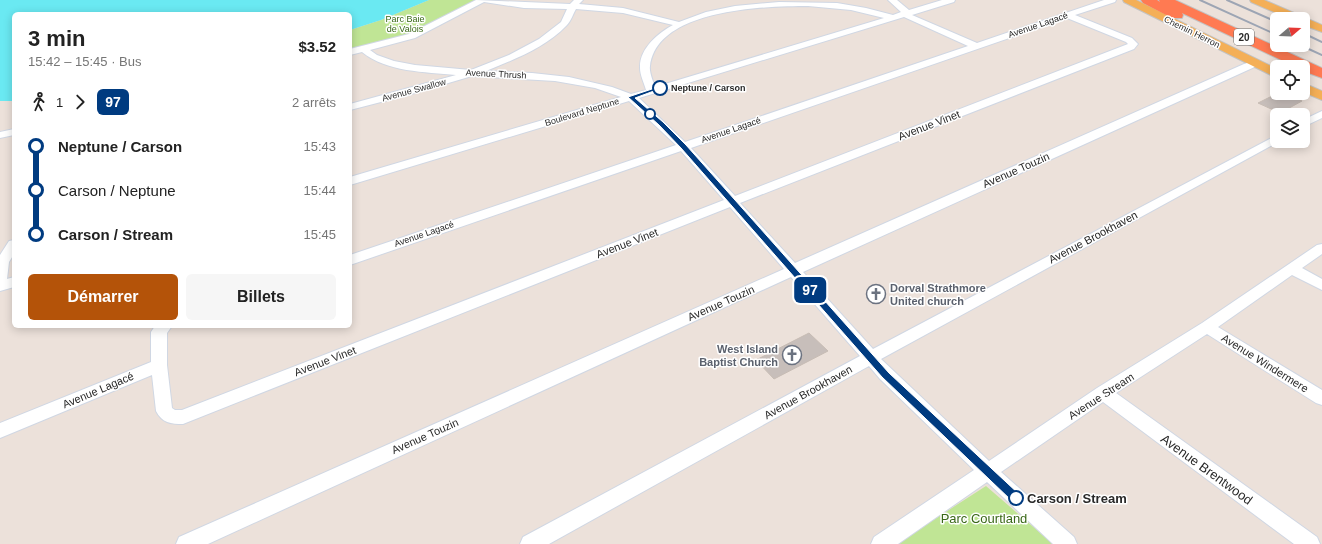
<!DOCTYPE html>
<html lang="fr">
<head>
<meta charset="utf-8">
<style>
  :root { --surface:#fff; --page:#f6f6f6; --text:#222; --muted:#767676; --accent:#b45309 }
  body { margin:0; font-family:Arial,sans-serif; background:var(--page); color:var(--text); height:100vh; display:flex; flex-direction:column; font-size:15px; white-space:nowrap }
  * { box-sizing:border-box; margin:0 }
  p { font-size:13px; color:var(--muted) }
  .icon { flex:none; width:22px; height:22px; fill:none; stroke:currentColor; stroke-width:2; stroke-linecap:round; stroke-linejoin:round }
  .map { position:relative; flex:1; overflow:hidden }
  .details { position:absolute; left:12px; top:12px; width:340px; height:316px; display:flex; flex-direction:column; background:var(--surface); border-radius:6px; box-shadow:0 2px 10px #0003 }
  .details>* { flex:none }
  .badge { padding:0 8px; border-radius:6px; font-size:14px; line-height:26px }
  .needle { width:26px; rotate:71deg }
  .fabs { position:absolute; left:1270px; top:12px; display:grid; gap:8px }
  .fabs a { display:grid; place-items:center; width:40px; height:40px; border-radius:6px; background:var(--surface); box-shadow:0 2px 10px #0003; font-size:20px }
  .map>.badge { position:absolute; translate:-50% -50%; box-shadow:0 0 0 2px #fff }
  .legs { display:flex; align-items:center; gap:6px; height:44px; padding:0 16px; font-size:13px }
  .legs p { margin-inline-start:auto }
  .headline { display:flex; align-items:center; justify-content:space-between; height:68px; padding:0 16px }
  h1 { font-size:22px; font-weight:700; line-height:30px }
  .button { display:flex; gap:8px; margin-top:auto; padding:8px 16px }
  .button a { flex:1; height:46px; border-radius:6px; background:var(--accent); color:#fff; font-size:16px; font-weight:700; line-height:46px; text-align:center }
  .button a+a { background:var(--page); color:var(--text) }
  ul { padding:0 16px; list-style:none }
  li { display:flex; align-items:center; gap:14px; height:44px; font-size:15px }
  li i { display:grid; place-items:center; width:6px; height:100%; margin:0 5px; background:currentColor }
  li i::after { content:''; width:10px; height:10px; margin:-5px; border:3px solid; border-radius:50%; background:var(--surface) }
  li p { margin-inline-start:auto }
  li:first-child i { background:linear-gradient(#0000 50%,currentColor 0) }
  li:last-child i { background:linear-gradient(currentColor 50%,#0000 0) }
  .map>svg:first-child { display:block }
  .green { fill:#c0e595 }
  .water { fill:#6ae9f2 }
  .building { fill:#c7beba; stroke:#c7bcb4 }
  .lines { fill:none; stroke-linecap:round; stroke-linejoin:round }
  .minor-casing { stroke:#d0d7e3; stroke-width:2 }
  .major-casing { stroke:#c3c3c3; stroke-width:2 }
  .highway-casing { stroke:#c3c3c3; stroke-width:2 }
  .minor { fill:#fff; fill-rule:evenodd }
  .major { fill:#f4af57; fill-rule:evenodd }
  .highway { fill:#ff7a52; fill-rule:evenodd }
  .rail { stroke:#9da5b4; stroke-width:2 }
  .line-1 { fill:#003b80; stroke:#fff }
  .stop-1-dot { fill:#fff; stroke:#003b80; stroke-width:2 }
  .labels { text-anchor:middle; stroke-width:3; stroke-linejoin:round; paint-order:stroke }
  .far-park-label { font-size:9px; fill:#396817; stroke:#fff }
  .far-street-label { font-size:9px; fill:#292929; stroke:#fff }
  .far-stop-label { font-size:9px; font-weight:bold; fill:#292929; stroke:#fff; text-anchor:start }
  .shield { fill:#fff; stroke:#696969; stroke-width:1 }
  .shield-label { font-size:10px; font-weight:bold; fill:#292929 }
  .street-label { font-size:11px; fill:#292929; stroke:#fff }
  .worship-label { font-size:11px; font-weight:bold; fill:#5b616d; stroke:#fff; text-anchor:start }
  .near-street-label { font-size:13px; fill:#292929; stroke:#fff }
  .near-stop-label { font-size:13px; font-weight:bold; fill:#292929; stroke:#fff; text-anchor:start }
  .near-park-label { font-size:13px; fill:#396817; stroke:#fff }
</style>
</head>
<body>
<div class="map">
<svg width="1322" height="544" viewBox="0 0 1322 544">
  <rect width="100%" height="100%" fill="#ece1da"/>
  <!-- green -->
  <path class="green" d="M429,0H477L407,36L350,49V30L381,20Z
    M986,486L1053,544H896Z"/>
  <!-- water -->
  <path class="water" d="M0,0H429L381,20L350,30V14H14V101H0Z"/>
  <!-- building -->
  <path class="building" d="M1278,93H1281L1302,101L1280,113L1258,103Z
    M809,333L828,351L774,379L756,360Z"/>
  <g class="lines">
    <defs>
      <path id="minor" d="M476,0L570,4L574,0H583L579,4L623,8L679,22L706,12L735,6L779,2L837,3L866,8L893,15L901,12L888,0H897L909,10L942,0H955L954,2L912,15L977,43L1104,0H1116L1115,2L1075,15L1132,38L1138,44L1134,49L740,203L795,263L1244,64L1256,60L1259,61L1261,63L1259,65L803,272L873,349L1277,135V141H1280L881,359L989,461L1097,388L1202,323L1317,245L1322,244V254L1302,268L1322,279V290L1292,275L1218,327L1322,390V405L1316,403L1207,334L1116,393L1317,537L1320,544H1294L1103,402L1001,472L1074,537L1077,544H1053L987,482L898,544H871L874,537L974,470L880,379L869,366L549,544H520L523,537L860,356L791,277L208,544H176L179,537L784,269L730,207L183,424C171,424 162,423 156,411L152,375L0,438V423L151,362V332L155,326H172L167,333V365L172,408L175,410H182L724,200L681,151L350,265V255L676,145L629,101L350,185V177L621,97L595,88L555,81L472,76L408,95L350,110V104L456,75C425,72 386,72 362,52L350,55V49L409,34ZM484,2L524,8L567,9L561,22L539,39L509,55L471,70L415,65L394,61L377,55L370,50L415,38ZM808,6L851,10L884,18L655,87C653,81 649,72 650,66C657,9 764,6 808,6ZM576,9L623,13L673,25C658,33 639,49 640,68C640,75 644,83 646,90L631,94L612,87L569,77L532,73L486,71C515,59 545,48 567,25C571,21 573,14 576,9ZM904,17L968,46L685,142L639,98ZM1067,18L1126,42L1128,44L735,196L691,148Z
        M1322,111V118L1303,127V120Z
        M14,129V135L0,138V132Z
        M14,240V254L9,262L7,279L14,277V287L0,291V255L9,241Z"/>
      <path id="major" d="M1123,0H1136L1277,69V78L1124,2Z
        M1250,0H1264L1322,25V32L1303,25V19H1290L1251,2Z
        M1303,83L1322,91V100L1303,92Z"/>
      <path id="highway" d="M1141,0H1157L1160,2L1159,0H1175L1322,68V78L1303,71V67H1296L1182,13L1183,15L1182,18H1172L1143,3Z"/>
    </defs>
    <!-- minor casing -->
    <use href="#minor" class="minor-casing"/>
    <!-- major casing -->
    <use href="#major" class="major-casing"/>
    <!-- highway casing -->
    <use href="#highway" class="highway-casing"/>
    <!-- minor -->
    <use href="#minor" class="minor"/>
    <!-- major -->
    <use href="#major" class="major"/>
    <!-- highway -->
    <use href="#highway" class="highway"/>
    <!-- rail -->
    <path class="rail" d="M1200,0L1277,35
      M1227,0L1277,22
      M1303,33L1322,42
      M1300,45L1322,55"/>
  </g>
  <!-- line-1 -->
  <path class="line-1" d="M658,87L662,88L635,98L663,122L686,145L889,373L1020,495L1021,498L1020,501L1016,503L1012,501L882,377L681,148L659,125L628,97Z"/>
  <!-- icons -->
  <defs>
    <symbol id="church-ring" viewBox="-11 -11 22 22"><circle r="9.5" fill="#fff" stroke="#6b7280" stroke-width="1.5"/><path d="M-1.2-6h2.4v3.5h3.3v2.4h-3.3V6h-2.4V-.1h-3.3v-2.4h3.3Z" fill="#6b7280"/></symbol>
  </defs>
  <g fill-rule="evenodd">
    <use href="#church-ring" x="865" y="283" width="22" height="22"/>
    <use href="#church-ring" x="781" y="344" width="22" height="22"/>
  </g>
  <!-- markers -->
  <g class="stop-1-dot">
    <circle cx="660" cy="88" r="7"/>
    <circle cx="650" cy="114" r="5"/>
    <circle cx="1016" cy="498" r="7"/>
  </g>
  <g class="labels">
    <!-- far-park labels -->
    <g class="far-park-label">
      <text x="405" y="22">Parc Baie<tspan x="405" dy="10">de Valois</tspan></text>
    </g>
    <!-- far-street labels -->
    <g class="far-street-label">
      <text transform="translate(1038 25) rotate(-19)" y="3">Avenue Lagacé</text>
      <text transform="translate(1192 32) rotate(26)" y="3">Chemin Herron</text>
      <text transform="translate(496 74) rotate(3)" y="3">Avenue Thrush</text>
      <text transform="translate(414 90) rotate(-15)" y="3">Avenue Swallow</text>
      <text transform="translate(582 112) rotate(-17)" y="3">Boulevard Neptune</text>
      <text transform="translate(731 130) rotate(-19)" y="3">Avenue Lagacé</text>
      <text transform="translate(424 234) rotate(-19)" y="3">Avenue Lagacé</text>
    </g>
    <!-- far-stop labels -->
    <g class="far-stop-label">
      <text x="671" y="91">Neptune / Carson</text>
    </g>
    <!-- shield labels -->
    <rect class="shield" x="1234" y="29" width="20" height="16" rx="3"/>
    <g class="shield-label">
      <text x="1244" y="41">20</text>
    </g>
    <!-- street labels -->
    <g class="street-label">
      <text transform="translate(929 125) rotate(-21)" y="4">Avenue Vinet</text>
      <text transform="translate(1016 170) rotate(-24)" y="4">Avenue Touzin</text>
      <text transform="translate(1093 237) rotate(-28)" y="4">Avenue Brookhaven</text>
      <text transform="translate(627 243) rotate(-21)" y="4">Avenue Vinet</text>
      <text transform="translate(721 303) rotate(-24)" y="4">Avenue Touzin</text>
      <text transform="translate(325 361) rotate(-21)" y="4">Avenue Vinet</text>
      <text transform="translate(1265 363) rotate(32)" y="4">Avenue Windermere</text>
      <text transform="translate(98 390) rotate(-23)" y="4">Avenue Lagacé</text>
      <text transform="translate(808 392) rotate(-29)" y="4">Avenue Brookhaven</text>
      <text transform="translate(1101 396) rotate(-33)" y="4">Avenue Stream</text>
      <text transform="translate(425 436) rotate(-24)" y="4">Avenue Touzin</text>
    </g>
    <!-- worship labels -->
    <g class="worship-label">
      <text x="890" y="292">Dorval Strathmore<tspan x="890" dy="13">United church</tspan></text>
      <text x="778" y="353" text-anchor="end">West Island<tspan x="778" dy="13">Baptist Church</tspan></text>
    </g>
    <!-- near-street labels -->
    <g class="near-street-label">
      <text transform="translate(1207 469) rotate(36)" y="5">Avenue Brentwood</text>
    </g>
    <!-- near-stop labels -->
    <g class="near-stop-label">
      <text x="1027" y="503">Carson / Stream</text>
    </g>
    <!-- near-park labels -->
    <g class="near-park-label">
      <text x="984" y="523">Parc Courtland</text>
    </g>
  </g>
</svg>
<div class="fabs">
<a><svg class="needle" viewBox="-14 -14 28 28"><path d="M0-13l5 13h-10z" fill="#e53935"/><path d="M0 13l5-13h-10z" fill="#767676"/></svg></a>
<a><svg class="icon" aria-label="locate" viewBox="0 0 24 24"><circle cx="12" cy="12" r="6"/><path d="M12 2v4M12 18v4M2 12h4M18 12h4"/></svg></a>
<a><svg class="icon" aria-label="layers" viewBox="0 0 24 24"><path d="M12 4l9 5-9 5-9-5zM3 14l9 5 9-5"/></svg></a>
</div>
<b class="badge" style="left:810px;top:290px;background:#003b80;color:#fff">97</b>
<section class="details">
<div class="headline"><div><h1>3 min</h1><p>15:42 – 15:45 · Bus</p></div><b>$3.52</b></div>
<div class="legs"><svg class="icon" aria-label="walk" viewBox="0 0 24 24"><circle cx="13" cy="4" r="2"/><path d="M13 8l-2 6 4 7M11 14l-3 7M7 12l3-4h3l4 4"/></svg>1<svg class="icon" aria-label="forward" viewBox="0 0 24 24"><path d="M9 5l7 7-7 7"/></svg><b class="badge" style="background:#003b80;color:#fff">97</b><p>2 arrêts</p></div>
<ul>
<li><i style="color:#003b80"></i><b>Neptune / Carson</b><p>15:43</p></li>
<li><i style="color:#003b80"></i><span>Carson / Neptune</span><p>15:44</p></li>
<li><i style="color:#003b80"></i><b>Carson / Stream</b><p>15:45</p></li>
</ul>
<div class="button"><a>Démarrer</a><a>Billets</a></div>
</section>
</div>
</body>
</html>
